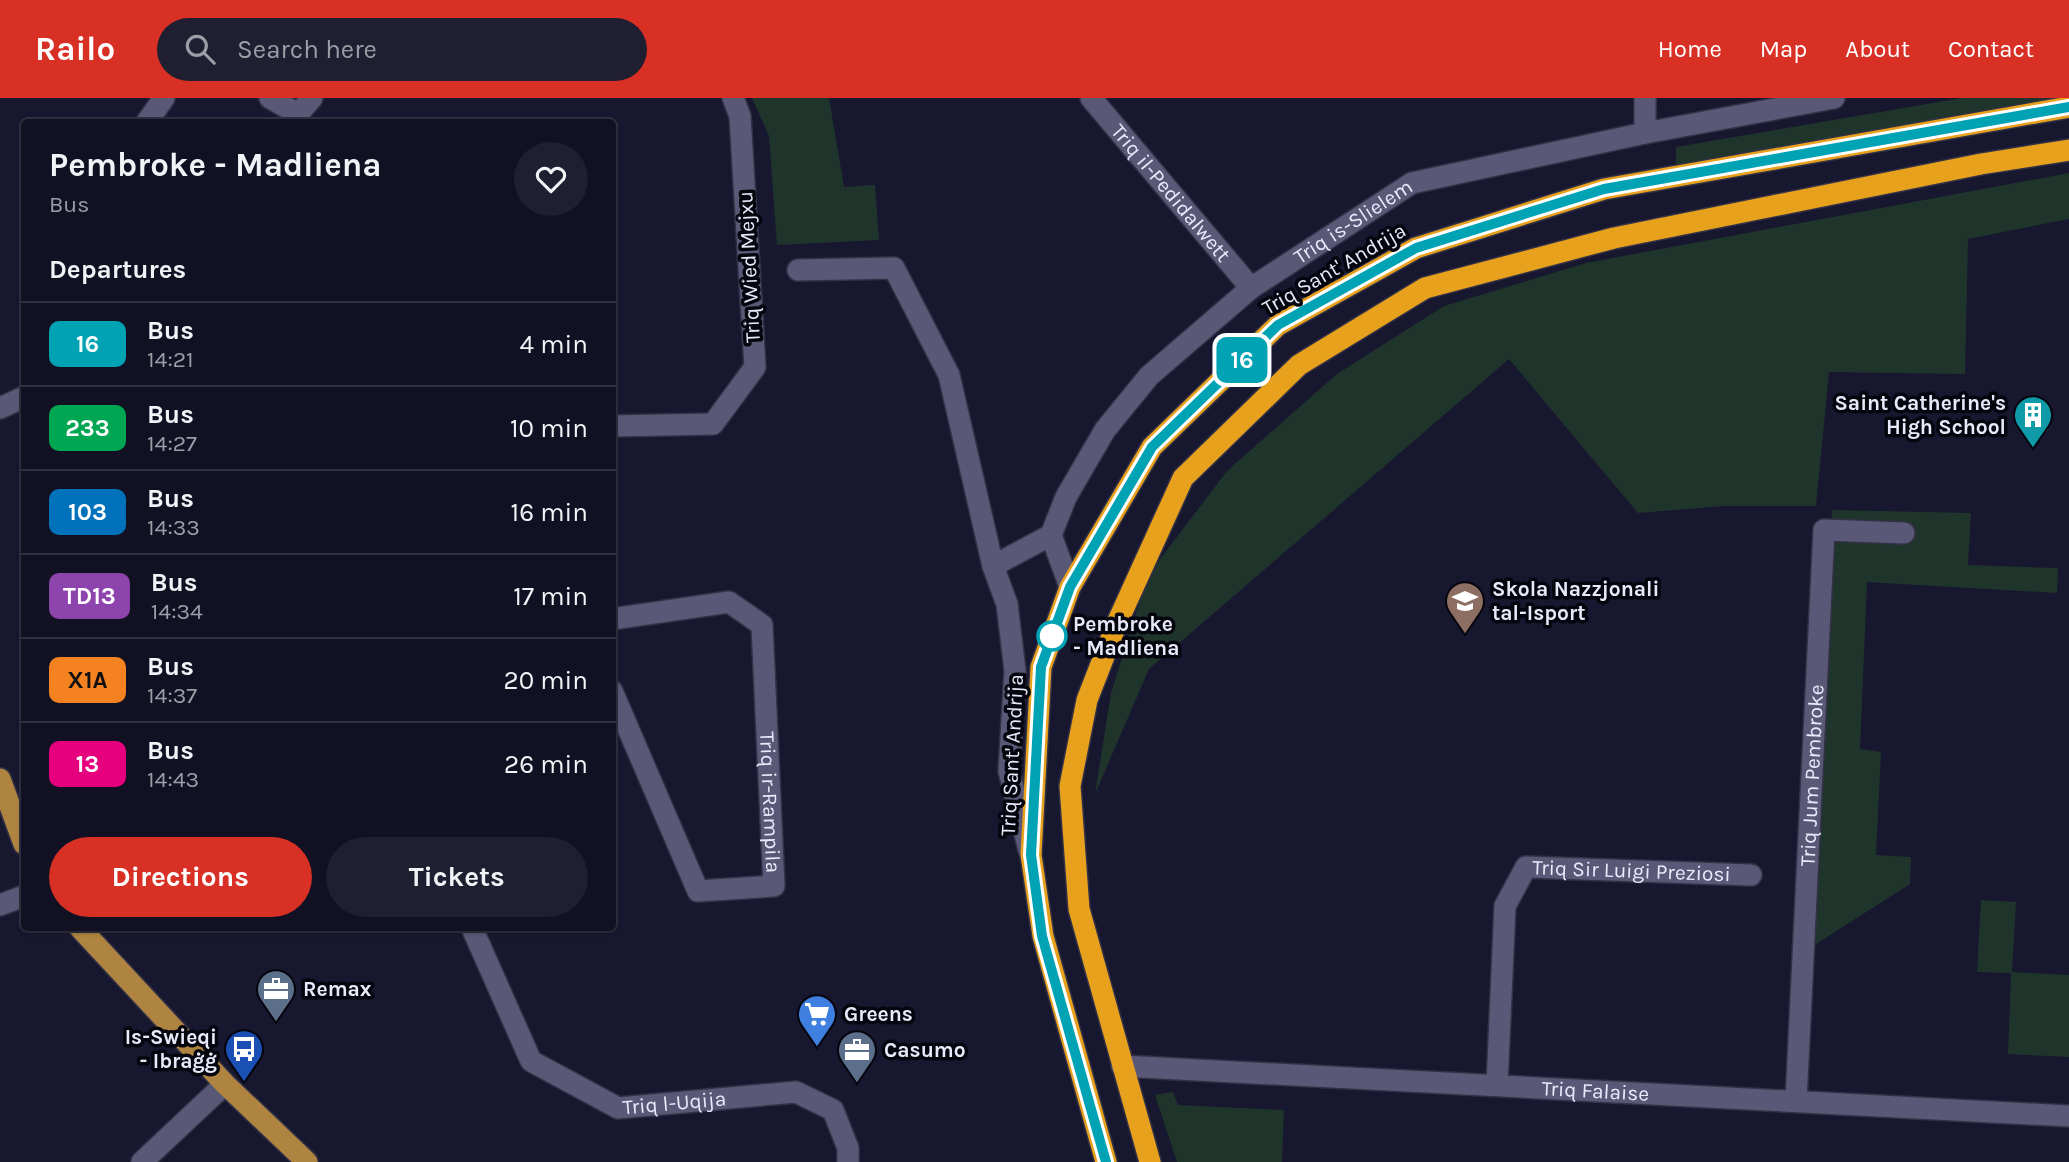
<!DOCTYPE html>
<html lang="en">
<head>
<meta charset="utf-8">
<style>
  :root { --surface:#121124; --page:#1f1f31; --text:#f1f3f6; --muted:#9c9da6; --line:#313141; --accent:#d93025 }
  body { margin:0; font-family:Karla,sans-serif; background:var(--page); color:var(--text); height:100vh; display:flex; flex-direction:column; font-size:26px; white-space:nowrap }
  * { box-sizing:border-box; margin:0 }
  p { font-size:23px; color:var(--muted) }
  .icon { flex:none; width:38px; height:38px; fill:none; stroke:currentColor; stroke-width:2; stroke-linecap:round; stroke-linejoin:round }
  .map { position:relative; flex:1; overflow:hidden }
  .details { position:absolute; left:21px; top:21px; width:595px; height:812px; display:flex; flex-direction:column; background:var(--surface); border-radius:7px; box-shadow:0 2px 5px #0004,0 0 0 2px var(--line) }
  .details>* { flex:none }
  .badge { padding:0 14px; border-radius:10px; font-size:24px; line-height:46px }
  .map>.badge { position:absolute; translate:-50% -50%; box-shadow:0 0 0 4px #fff }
  h2 { padding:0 28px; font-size:26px; line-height:63px }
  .round { display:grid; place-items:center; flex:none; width:74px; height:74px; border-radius:37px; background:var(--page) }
  .headline { display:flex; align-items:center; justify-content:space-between; height:119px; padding:0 28px }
  h1 { font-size:33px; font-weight:700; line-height:52px }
  .primary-button { display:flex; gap:14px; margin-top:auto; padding:14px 28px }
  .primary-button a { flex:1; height:80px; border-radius:42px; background:var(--accent); color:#fff; font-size:28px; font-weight:700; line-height:80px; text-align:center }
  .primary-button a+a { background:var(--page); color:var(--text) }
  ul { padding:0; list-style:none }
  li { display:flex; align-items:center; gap:21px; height:84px; padding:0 28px; border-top:2px solid var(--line) }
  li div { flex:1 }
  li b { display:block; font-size:26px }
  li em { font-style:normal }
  li .badge { min-width:77px; font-weight:700; text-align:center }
  header { display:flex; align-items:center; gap:42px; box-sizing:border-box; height:98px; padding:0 35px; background:var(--accent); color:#fff }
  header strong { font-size:33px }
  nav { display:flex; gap:38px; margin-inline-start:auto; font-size:24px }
  .search { width:490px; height:63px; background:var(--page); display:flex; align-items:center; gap:18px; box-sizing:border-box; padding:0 24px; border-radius:38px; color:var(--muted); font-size:26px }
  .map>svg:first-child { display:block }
  .green { fill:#1f352b }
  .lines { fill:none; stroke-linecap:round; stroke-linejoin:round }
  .minor-casing { stroke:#333145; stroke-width:24 }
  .major-casing { stroke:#333145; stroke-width:24 }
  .highway-casing { stroke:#333145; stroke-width:24 }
  .minor { stroke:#595977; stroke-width:21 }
  .major { stroke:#ae8440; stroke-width:21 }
  .highway { stroke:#e7a11c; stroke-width:21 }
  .line-casing { stroke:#fff; stroke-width:16 }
  .line { stroke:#00a3b4; stroke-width:10 }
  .stop-dot { fill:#fff; stroke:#00a3b4; stroke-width:3.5 }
  .labels { text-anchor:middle; stroke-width:7; stroke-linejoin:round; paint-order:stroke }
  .street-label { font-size:21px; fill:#e9e9fb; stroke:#05050e }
  .poi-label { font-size:21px; font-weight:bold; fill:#e9e9fb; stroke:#05050e; text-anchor:start }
  .stop-label { font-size:21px; font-weight:bold; fill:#e9e9fb; stroke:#05050e; text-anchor:start }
</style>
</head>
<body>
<header>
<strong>Railo</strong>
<div class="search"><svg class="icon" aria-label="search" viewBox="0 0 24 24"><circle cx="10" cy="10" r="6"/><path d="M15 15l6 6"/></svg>Search here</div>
<nav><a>Home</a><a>Map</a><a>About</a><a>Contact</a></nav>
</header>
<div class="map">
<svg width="2069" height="1064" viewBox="0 0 2069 1064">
  <rect width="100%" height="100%" fill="#181730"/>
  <!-- green -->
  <path class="green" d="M752,0H829L844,89L875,87L879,142L777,147L769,38Z
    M1962,0H2051L1676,78V49Z
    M2069,75V121L1968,141L1965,276L1829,274L1816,408H1723L1638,415L1509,261L1149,571L1095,696L1111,595L1148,477L1227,373L1337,276L1444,208L1586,165Z
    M1832,412L1971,415L1968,467L2058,470L2057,495L1867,484L1860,651L1881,654L1876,757L1911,759L1910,786L1813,848Z
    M1981,802L2016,804L2012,874L2069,877V959L2008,956L2011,875L1977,874Z
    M1173,994L1178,1007L1284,1012L1282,1064H1177L1155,997Z"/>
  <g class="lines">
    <defs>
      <g id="minor">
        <path d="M270,0L298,16"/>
        <path id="s1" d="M1091,0L1251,190"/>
        <path d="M1645,0V35"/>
        <path d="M147,24L164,0"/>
        <path d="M291,24L312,0"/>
        <path d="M798,172L894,170L949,277L993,468L1007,506L1015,573L1009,673L1029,752"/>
        <path d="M0,310L24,299"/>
        <path d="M612,328L713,326L755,269L740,18L733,0"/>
        <path d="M993,468L1051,437"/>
        <path id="s2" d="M1070,489L1051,437L1066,399L1105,332L1149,278L1251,190L1412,85L1645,35L1834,0"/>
        <path id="s3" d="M612,521L729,504L762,527L774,788L698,793L612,593"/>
        <path d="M0,807L24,798"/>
        <path id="s4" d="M472,830L531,963L618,1010L796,994L833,1012L848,1050V1064"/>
        <path id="s5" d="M1122,968L2069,1018"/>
        <path id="s6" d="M1497,987L1505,808L1526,769L1751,777"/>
        <path id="s7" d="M1796,1003L1824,432L1904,435"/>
        <path d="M142,1064L225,986"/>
      </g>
      <path id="major" d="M0,681L24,746
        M80,830L225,986L307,1064"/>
      <path id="highway" d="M1106,1064L1043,838L1031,757L1041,569L1070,489L1152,349L1278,227L1416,150L1604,91L2069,9
        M1150,1064L1079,811L1070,688L1087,602L1117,525L1183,380L1299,267L1425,190L1614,140L1981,66L2069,52"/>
    </defs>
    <!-- minor casing -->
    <use href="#minor" class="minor-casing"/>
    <!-- major casing -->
    <use href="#major" class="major-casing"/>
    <!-- highway casing -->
    <use href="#highway" class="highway-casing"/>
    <!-- minor -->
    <use href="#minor" class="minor"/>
    <!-- major -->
    <use href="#major" class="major"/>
    <!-- highway -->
    <use href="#highway" class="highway"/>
  </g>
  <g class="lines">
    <defs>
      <path id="line" d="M1106,1064L1042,838L1031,757L1041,569L1070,489L1152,349L1278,227L1416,150L1604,91L2069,9"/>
    </defs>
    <!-- line casing -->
    <use href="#line" class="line-casing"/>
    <!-- line -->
    <use href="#line" class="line"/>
  </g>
  <!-- icons -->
  <defs>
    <symbol id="building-pin" viewBox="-11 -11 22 30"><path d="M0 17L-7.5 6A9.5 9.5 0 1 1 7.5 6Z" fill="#0f9aa8" stroke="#05050e"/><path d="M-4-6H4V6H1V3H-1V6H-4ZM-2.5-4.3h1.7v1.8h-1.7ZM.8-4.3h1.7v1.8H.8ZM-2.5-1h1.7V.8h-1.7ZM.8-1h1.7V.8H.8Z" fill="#fff"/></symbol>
    <symbol id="school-pin" viewBox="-11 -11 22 30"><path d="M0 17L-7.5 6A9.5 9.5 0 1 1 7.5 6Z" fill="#8d6e63" stroke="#05050e"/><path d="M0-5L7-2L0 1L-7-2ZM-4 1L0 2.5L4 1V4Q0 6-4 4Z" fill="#fff"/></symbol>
    <symbol id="office-pin" viewBox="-11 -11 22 30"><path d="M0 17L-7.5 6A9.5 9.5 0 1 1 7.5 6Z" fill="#5c6f8a" stroke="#05050e"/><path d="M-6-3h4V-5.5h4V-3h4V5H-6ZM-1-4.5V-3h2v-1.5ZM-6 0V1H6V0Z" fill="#fff"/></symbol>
    <symbol id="supermarket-pin" viewBox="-11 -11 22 30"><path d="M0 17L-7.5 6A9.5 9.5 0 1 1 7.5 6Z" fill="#3f7fe0" stroke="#05050e"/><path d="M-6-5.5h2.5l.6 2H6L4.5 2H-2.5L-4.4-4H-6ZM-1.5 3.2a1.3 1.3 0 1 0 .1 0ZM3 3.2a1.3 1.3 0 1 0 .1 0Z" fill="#fff"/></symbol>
    <symbol id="bus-pin" viewBox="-11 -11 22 30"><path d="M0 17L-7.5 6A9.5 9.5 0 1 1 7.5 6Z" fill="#1a4fb4" stroke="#05050e"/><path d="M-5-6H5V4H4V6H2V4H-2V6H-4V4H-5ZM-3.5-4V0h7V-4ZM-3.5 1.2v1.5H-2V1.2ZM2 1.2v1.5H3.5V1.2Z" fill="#fff"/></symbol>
  </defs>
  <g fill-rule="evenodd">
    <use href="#building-pin" x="2011" y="295" width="44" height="60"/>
    <use href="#school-pin" x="1443" y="481" width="44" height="60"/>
    <use href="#office-pin" x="254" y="869" width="44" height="60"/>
    <use href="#supermarket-pin" x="795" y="894" width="44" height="60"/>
    <use href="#bus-pin" x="222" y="929" width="44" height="60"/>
    <use href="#office-pin" x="835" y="930" width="44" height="60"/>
  </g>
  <!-- markers -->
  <circle class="stop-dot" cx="1052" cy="538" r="14"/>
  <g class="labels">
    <!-- street labels -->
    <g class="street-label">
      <text dy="7" stroke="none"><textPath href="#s1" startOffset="124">Triq il-Pedidalwett</textPath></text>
      <text dy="7" stroke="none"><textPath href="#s2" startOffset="500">Triq is-Slielem</textPath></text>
      <text transform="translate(749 169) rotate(-93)" y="7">Triq Wied Mejxu</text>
      <text transform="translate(1334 171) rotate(-30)" y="7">Triq Sant' Andrija</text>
      <text transform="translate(1012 657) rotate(-87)" y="7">Triq Sant' Andrija</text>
      <text dy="7" stroke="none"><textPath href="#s7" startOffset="326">Triq Jum Pembroke</textPath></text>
      <text dy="7" stroke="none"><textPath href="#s3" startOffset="336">Triq ir-Rampila</textPath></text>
      <text dy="7" stroke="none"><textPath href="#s6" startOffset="329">Triq Sir Luigi Preziosi</textPath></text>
      <text dy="7" stroke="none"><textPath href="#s5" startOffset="474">Triq Falaise</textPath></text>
      <text dy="7" stroke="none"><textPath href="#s4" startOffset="301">Triq l-Uqija</textPath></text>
    </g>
    <!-- poi labels -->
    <g class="poi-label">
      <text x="2006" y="312" text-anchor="end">Saint Catherine's<tspan x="2006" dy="24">High School</tspan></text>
      <text x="1492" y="498">Skola Nazzjonali<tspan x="1492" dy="24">tal-Isport</tspan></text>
      <text x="303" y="898">Remax</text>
      <text x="844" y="923">Greens</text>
      <text x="217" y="946" text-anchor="end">Is-Swieqi<tspan x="217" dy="24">- Ibraġġ</tspan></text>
      <text x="884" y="959">Casumo</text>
    </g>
    <!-- stop labels -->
    <g class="stop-label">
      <text x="1073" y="533">Pembroke<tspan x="1073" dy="24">- Madliena</tspan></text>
    </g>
  </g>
</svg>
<b class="badge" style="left:1242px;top:262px;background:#00a3b4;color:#fff">16</b>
<section class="details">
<div class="headline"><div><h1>Pembroke - Madliena</h1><p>Bus</p></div><a class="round"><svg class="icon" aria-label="heart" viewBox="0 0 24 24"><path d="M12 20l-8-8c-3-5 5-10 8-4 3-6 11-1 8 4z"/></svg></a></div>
<h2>Departures</h2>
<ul>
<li><span class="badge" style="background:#00a3b4;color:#fff">16</span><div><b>Bus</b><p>14:21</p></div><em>4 min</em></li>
<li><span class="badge" style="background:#00a651;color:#fff">233</span><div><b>Bus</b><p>14:27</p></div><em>10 min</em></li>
<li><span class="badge" style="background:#0072bc;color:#fff">103</span><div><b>Bus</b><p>14:33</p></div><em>16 min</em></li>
<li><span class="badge" style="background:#8e44ad;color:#fff">TD13</span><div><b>Bus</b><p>14:34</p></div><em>17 min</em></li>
<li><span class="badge" style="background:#f58220;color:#111">X1A</span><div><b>Bus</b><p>14:37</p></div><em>20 min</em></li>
<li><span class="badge" style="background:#e6007e;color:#fff">13</span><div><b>Bus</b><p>14:43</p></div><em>26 min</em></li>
</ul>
<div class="primary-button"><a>Directions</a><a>Tickets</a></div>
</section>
</div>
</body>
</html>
